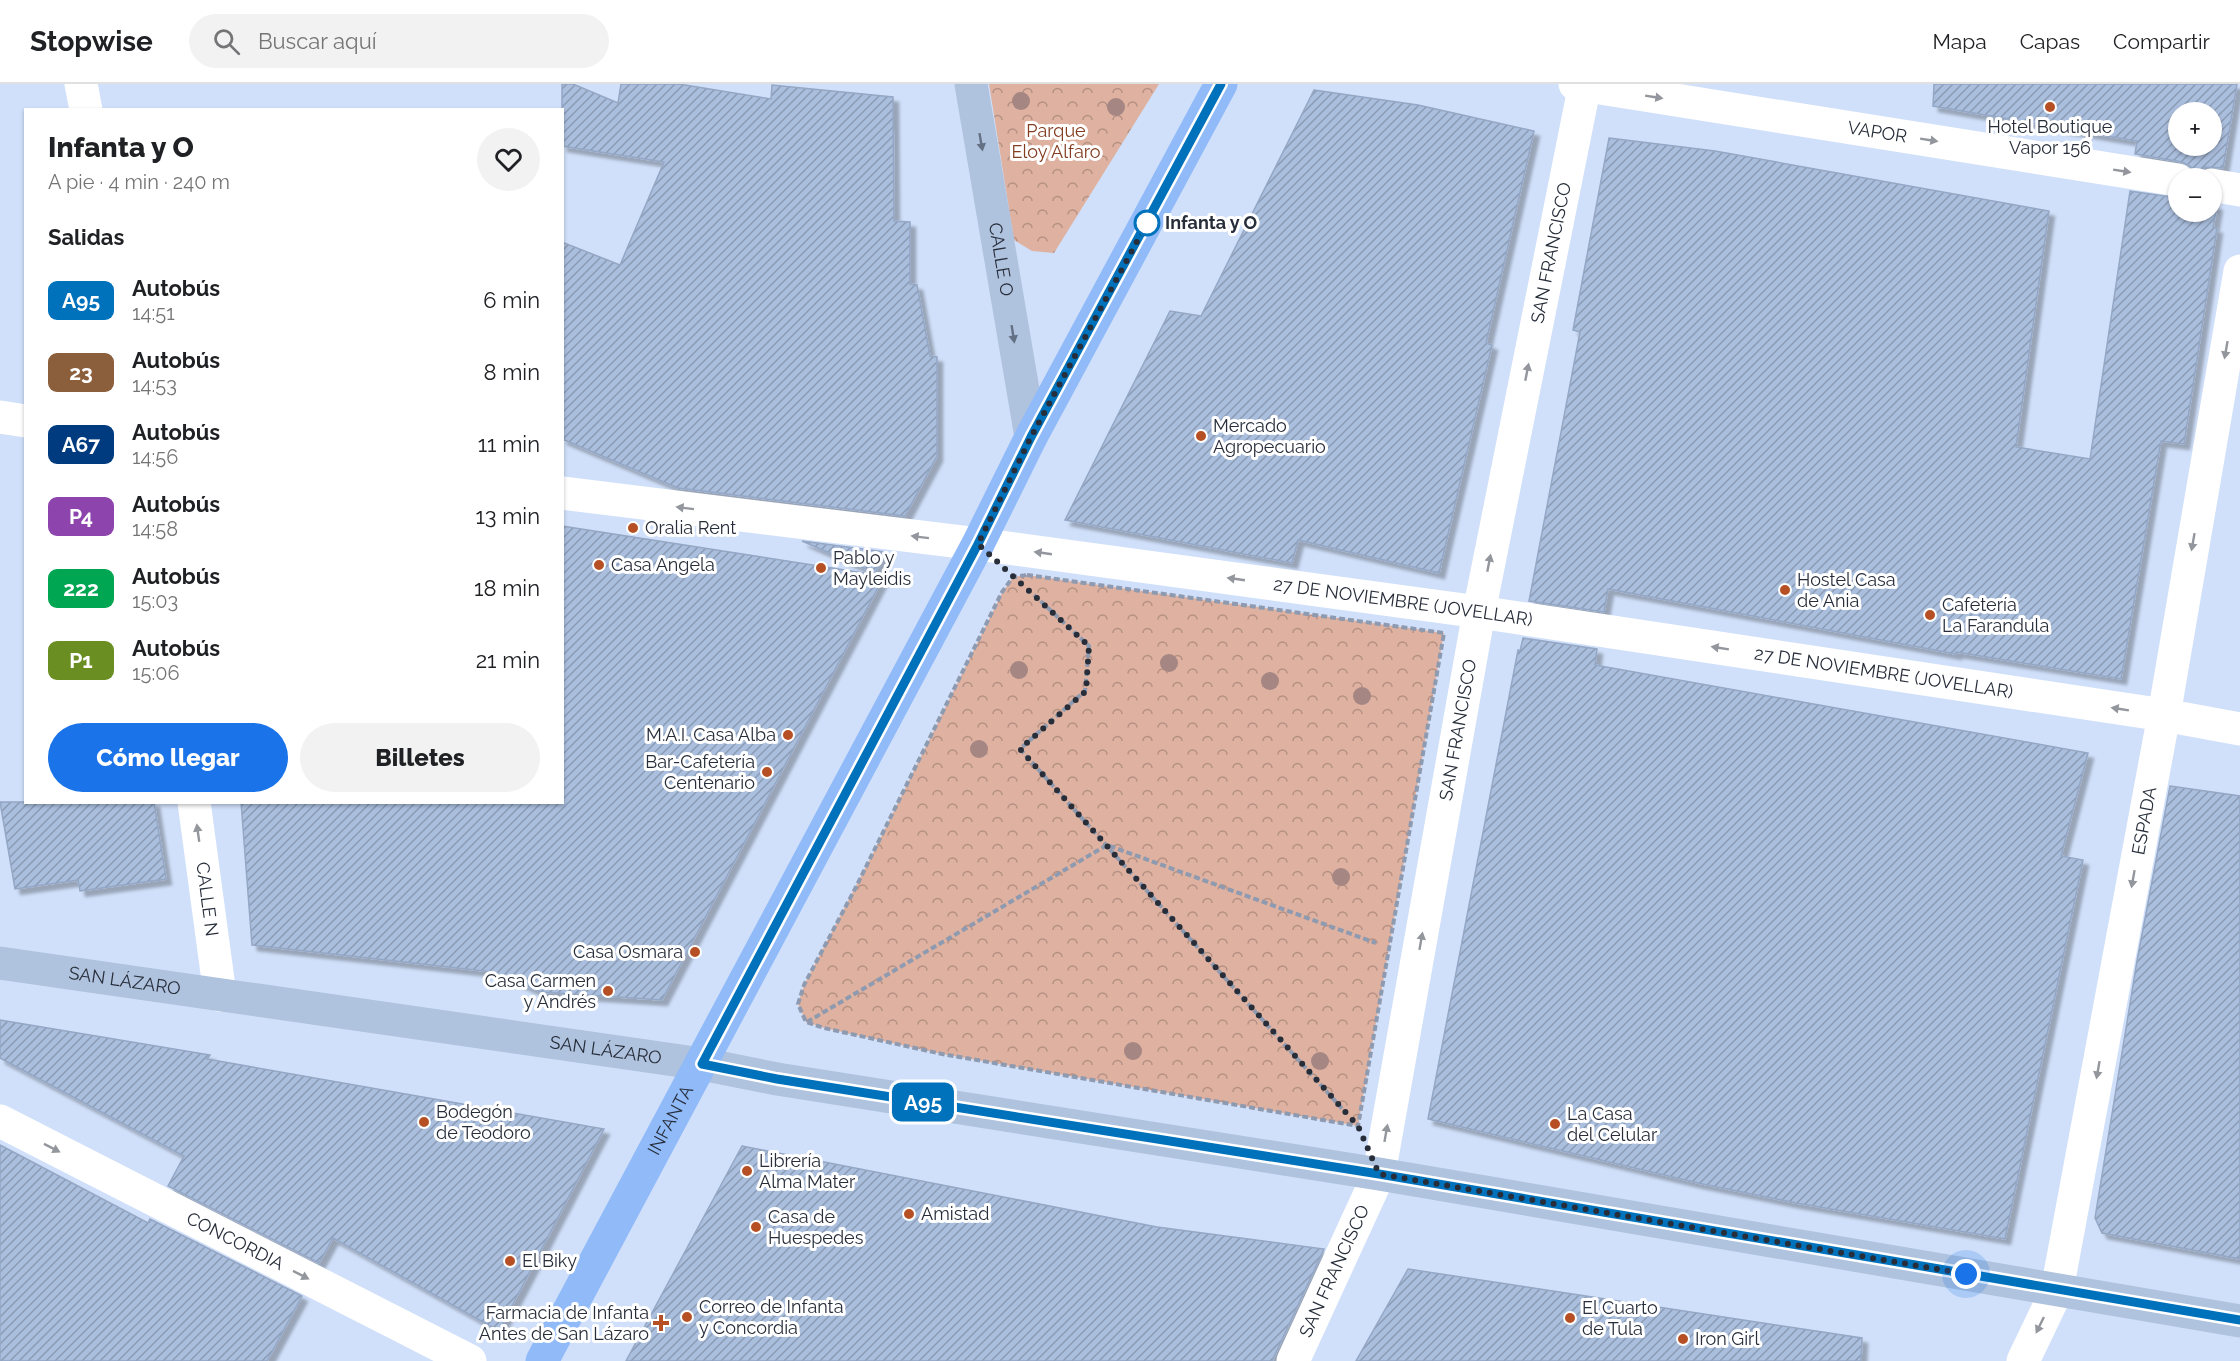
<!DOCTYPE html>
<html lang="es">
<head>
<meta charset="utf-8">
<style>
  :root { --surface:#fff; --page:#f2f2f2; --text:#202124; --muted:#757577; --line:#e0e0e0; --accent:#1a73e8 }
  body { margin:0; font-family:Raleway,sans-serif; background:var(--page); color:var(--text); height:100vh; display:flex; flex-direction:column; font-size:22px; white-space:nowrap }
  * { box-sizing:border-box; margin:0 }
  p { font-size:20px; color:var(--muted) }
  .icon { flex:none; width:33px; height:33px; fill:none; stroke:currentColor; stroke-width:2; stroke-linecap:round; stroke-linejoin:round }
  .map { position:relative; flex:1; overflow:hidden }
  .sheet { position:absolute; left:24px; top:24px; width:540px; height:696px; display:flex; flex-direction:column; background:var(--surface); border-radius:0px; box-shadow:0 2px 4px #0004 }
  .sheet>* { flex:none }
  .badge { padding:0 12px; border-radius:9px; font-size:21px; line-height:39px }
  .tools { position:absolute; left:2168px; top:18px; display:grid; gap:12px }
  .tools a { display:grid; place-items:center; width:54px; height:54px; border-radius:50%; background:var(--surface); box-shadow:0 2px 4px #0004; font-size:30px }
  .you { position:absolute; width:30px; height:30px; margin:-15px; border:4px solid #fff; border-radius:50%; background:#1a73e8; box-shadow:0 0 0 9px #1a73e833 }
  .map>.badge { position:absolute; translate:-50% -50%; box-shadow:0 0 0 3px #fff }
  h2 { padding:0 24px; font-size:22px; line-height:54px }
  .round { display:grid; place-items:center; flex:none; width:63px; height:63px; border-radius:32px; background:var(--page) }
  .summary { display:flex; align-items:center; justify-content:space-between; height:102px; padding:0 24px }
  h1 { font-size:28px; font-weight:800; line-height:45px }
  .cta { display:flex; gap:12px; margin-top:auto; padding:12px 24px }
  .cta a { flex:1; height:69px; border-radius:36px; background:var(--accent); color:#fff; font-size:24px; font-weight:800; line-height:69px; text-align:center }
  .cta a+a { background:var(--page); color:var(--text) }
  ul { padding:0; list-style:none }
  li { display:flex; align-items:center; gap:18px; height:72px; padding:0 24px }
  li div { flex:1 }
  li b { display:block; font-size:22px }
  li em { font-style:normal }
  li .badge { min-width:66px; font-weight:700; text-align:center }
  header { display:flex; align-items:center; gap:36px; box-sizing:border-box; height:84px; padding:0 30px; background:var(--surface); border-bottom:2px solid var(--line) }
  header strong { font-size:28px }
  nav { display:flex; gap:33px; margin-inline-start:auto; font-size:21px }
  .search { width:420px; height:54px; background:var(--page); display:flex; align-items:center; gap:15px; box-sizing:border-box; padding:0 21px; border-radius:33px; color:var(--muted); font-size:22px }
  .map>svg:first-child { display:block }
  .park { fill:url(#park-crowns) }
  .building { fill:url(#building-hatch); stroke:#94a7c5; stroke-width:1.5; fill-rule:evenodd; filter:url(#shadow) }
  .lines { fill:none; stroke-linecap:round; stroke-linejoin:round }
  .path { stroke:#8e9aaf; stroke-width:4; stroke-dasharray:6 3; stroke-linecap:butt }
  .minor { stroke:#fff; stroke-width:33 }
  .secondary { stroke:#afc2de; stroke-width:33 }
  .primary { stroke:#91baf9; stroke-width:33 }
  .tree { fill:#a58682 }
  .oneway { fill:#93969c }
  .oneway2 { fill:#647184 }
  .line-casing { stroke:#fff; stroke-width:14 }
  .line { stroke:#0072bc; stroke-width:9 }
  .walk { stroke:#272e3a; stroke-width:6; stroke-dasharray:0 10.8 }
  .poi-dot { fill:#b65024; stroke:#fff; stroke-width:2 }
  .stop-dot { fill:#fff; stroke:#0072bc; stroke-width:3 }
  .labels { text-anchor:middle; stroke-width:6; stroke-linejoin:round; paint-order:stroke }
  .poi-label { font-size:18px; fill:#272e3a; stroke:#fff; text-anchor:start }
  .park-label { font-size:18px; fill:#823c1f; stroke:#fff }
  .street-label { font-size:18px; fill:#272e3a; stroke:#fff }
  .stop-label { font-size:18px; font-weight:bold; fill:#272e3a; stroke:#fff; text-anchor:start }
</style>
</head>
<body>
<header>
<strong>Stopwise</strong>
<div class="search"><svg class="icon" aria-label="search" viewBox="0 0 24 24"><circle cx="10" cy="10" r="6"/><path d="M15 15l6 6"/></svg>Buscar aquí</div>
<nav><a>Mapa</a><a>Capas</a><a>Compartir</a></nav>
</header>
<div class="map">
<svg width="2240" height="1277" viewBox="0 0 2240 1277">
  <defs>
    <pattern id="park-crowns" width="20" height="18" patternUnits="userSpaceOnUse" patternTransform="scale(1.5)"><rect width="20" height="18" fill="#deb1a0"/><path d="M2 6a3 3 0 1 1 6 0M12 15a3 3 0 1 1 6 0" fill="none" stroke="#b49083"/></pattern>
    <pattern id="building-hatch" width="6" height="6" patternUnits="userSpaceOnUse" patternTransform="scale(1.5)"><rect width="6" height="6" fill="#aabedd"/><path d="M-1 1l2-2M0 6l6-6M5 7l2-2" fill="none" stroke="#8a9bb4"/></pattern>
    <filter id="shadow"><feDropShadow dx="5.5" dy="5.5" stdDeviation="1.5" flood-color="#0004"/></filter>
  </defs>
  <rect width="100%" height="100%" fill="#d0e0fa"/>
  <!-- park -->
  <path class="park" d="M989,0H1159L1054,169L1032,167L1014,156Z
    M1027,491L1444,549L1358,1042L942,970L824,944L806,938L798,920L804,901L872,771L1002,509L1013,493Z"/>
  <!-- building -->
  <path class="building" d="M562,0H573L618,19L621,0H679L771,15L772,1L893,13L894,137L910,138V200L917,201L930,272L937,273V372L905,432L678,404L562,355V158L620,181L664,78L562,62Z
    M1934,0H2237L2223,84L2205,83L2196,91L2190,82L2182,78L2135,70L2137,57L1933,22ZM2178,28H2211V62H2178Z
    M1314,6L1418,21L1534,47L1486,259L1492,261L1439,489L1298,456L1292,479L1065,436L1170,227L1201,232Z
    M1609,54L1715,67L2049,127L2016,363L2090,375L2130,107L2178,114V128H2211V120L2217,121L2213,144H2217L2184,360L2161,357L2121,595L1956,568V570L1608,505L1604,528L1529,517L1580,248L1573,246Z
    M562,442L884,492L662,916L541,908L493,888L252,861L241,718H562Z
    M802,457L886,468L875,489Z
    M1523,554L1597,565L1595,581L2088,669L2061,772L2083,776L2005,1155L1796,1119L1698,1099L1428,1035L1518,566L1520,567Z
    M2170,702L2240,712V1175L2102,1149L2095,1134L2137,877Z
    M0,718H154L166,795L80,807L78,796L15,805Z
    M0,936L210,971L207,975L604,1045L499,1247L333,1154L319,1179L168,1102L184,1072L0,974Z
    M0,1061L148,1139L150,1135L302,1212L267,1277H0Z
    M742,1062L1157,1143L1324,1165L1272,1277H626Z
    M1408,1185L1862,1254L1861,1277H1356Z"/>
  <g class="lines">
    <!-- path -->
    <path class="path" d="M1027,491L1444,549L1358,1042L942,970L824,944L806,938L798,920L804,901L856,803L1002,508L1013,493Z
      M1034,511L1089,562L1085,607L1020,665L1345,1028
      M807,938L1107,761L1376,859"/>
    <!-- minor -->
    <g class="minor">
      <path d="M81,0L86,26"/>
      <path id="s1" d="M1575,0L2178,96"/>
      <path d="M2211,101L2240,106"/>
      <path d="M0,333L26,337"/>
      <path id="s2" d="M562,409L978,460L1479,528L2164,631L2240,645"/>
      <path id="s3" d="M194,718L220,911"/>
      <path id="s4" d="M0,1037L470,1277"/>
      <path id="s5" d="M1293,1277L1379,1090L1479,528L1585,0"/>
      <path id="s6" d="M2023,1277L2057,1206L2164,631L2240,187"/>
    </g>
    <!-- secondary -->
    <g class="secondary">
      <path id="s7" d="M971,0L1031,353"/>
      <path id="s8" d="M0,879L702,980L777,995L1379,1090L2240,1237"/>
    </g>
    <!-- primary -->
    <path class="primary" id="s9" d="M542,1277L978,460L1031,353L1221,0"/>
  </g>
  <!-- trees -->
  <g class="tree">
    <circle cx="1021" cy="17" r="9"/>
    <circle cx="1116" cy="23" r="9"/>
    <circle cx="1169" cy="579" r="9"/>
    <circle cx="1019" cy="586" r="9"/>
    <circle cx="1270" cy="597" r="9"/>
    <circle cx="1362" cy="612" r="9"/>
    <circle cx="979" cy="665" r="9"/>
    <circle cx="1341" cy="793" r="9"/>
    <circle cx="1133" cy="967" r="9"/>
    <circle cx="1320" cy="977" r="9"/>
  </g>
  <!-- one-way arrows -->
  <defs><path id="oneway-solid" d="M-6-.8H1V-3.2L6.5 0L1 3.2V.8H-6Z" transform="scale(1.5)"/></defs>
  <g class="oneway">
    <use href="#oneway-solid" transform="translate(1654 13) rotate(9)"/>
    <use href="#oneway-solid" transform="translate(1929 56) rotate(9)"/>
    <use href="#oneway-solid" transform="translate(2122 87) rotate(9)"/>
    <use href="#oneway-solid" transform="translate(2226 266) rotate(100)"/>
    <use href="#oneway-solid" transform="translate(1527 288) rotate(-79)"/>
    <use href="#oneway-solid" transform="translate(685 424) rotate(-173)"/>
    <use href="#oneway-solid" transform="translate(920 453) rotate(-173)"/>
    <use href="#oneway-solid" transform="translate(2193 458) rotate(100)"/>
    <use href="#oneway-solid" transform="translate(1043 469) rotate(-172)"/>
    <use href="#oneway-solid" transform="translate(1489 479) rotate(-79)"/>
    <use href="#oneway-solid" transform="translate(1236 495) rotate(-172)"/>
    <use href="#oneway-solid" transform="translate(1720 564) rotate(-171)"/>
    <use href="#oneway-solid" transform="translate(2120 625) rotate(-171)"/>
    <use href="#oneway-solid" transform="translate(198 749) rotate(-98)"/>
    <use href="#oneway-solid" transform="translate(2133 795) rotate(100)"/>
    <use href="#oneway-solid" transform="translate(1421 857) rotate(-80)"/>
    <use href="#oneway-solid" transform="translate(2098 986) rotate(100)"/>
    <use href="#oneway-solid" transform="translate(1386 1049) rotate(-80)"/>
    <use href="#oneway-solid" transform="translate(52 1064) rotate(27)"/>
    <use href="#oneway-solid" transform="translate(301 1191) rotate(27)"/>
    <use href="#oneway-solid" transform="translate(2040 1241) rotate(116)"/>
  </g>
  <g class="oneway2">
    <use href="#oneway-solid" transform="translate(981 58) rotate(80)"/>
    <use href="#oneway-solid" transform="translate(1013 250) rotate(81)"/>
  </g>
  <g class="lines">
    <defs>
      <path id="line" d="M1221,0L1031,353L978,460L702,980L777,995L1379,1090L2240,1236"/>
    </defs>
    <!-- line casing -->
    <use href="#line" class="line-casing"/>
    <!-- line -->
    <use href="#line" class="line"/>
    <!-- walk -->
    <path class="walk" d="M1147,139L1031,353L978,460L1089,562L1086,607L1020,665L1358,1042L1379,1090L1966,1190"/>
  </g>
  <!-- markers -->
  <g class="poi-dot">
    <circle cx="2050" cy="23" r="6"/>
    <circle cx="1201" cy="352" r="6"/>
    <circle cx="633" cy="444" r="6"/>
    <circle cx="599" cy="481" r="6"/>
    <circle cx="821" cy="484" r="6"/>
    <circle cx="1785" cy="506" r="6"/>
    <circle cx="1930" cy="531" r="6"/>
    <circle cx="788" cy="651" r="6"/>
    <circle cx="767" cy="688" r="6"/>
    <circle cx="695" cy="868" r="6"/>
    <circle cx="608" cy="907" r="6"/>
    <circle cx="424" cy="1038" r="6"/>
    <circle cx="1555" cy="1040" r="6"/>
    <circle cx="747" cy="1087" r="6"/>
    <circle cx="909" cy="1130" r="6"/>
    <circle cx="756" cy="1143" r="6"/>
    <circle cx="510" cy="1177" r="6"/>
    <circle cx="687" cy="1233" r="6"/>
    <circle cx="1570" cy="1234" r="6"/>
    <path d="M658 1230h6v6h6v6h-6v6h-6v-6h-6v-6h6z"/>
    <circle cx="1683" cy="1255" r="6"/>
  </g>
  <circle class="stop-dot" cx="1147" cy="139" r="12"/>
  <g class="labels">
    <!-- poi labels -->
    <g class="poi-label">
      <text x="2050" y="49" text-anchor="middle">Hotel Boutique<tspan x="2050" dy="21">Vapor 156</tspan></text>
      <text x="1213" y="348">Mercado<tspan x="1213" dy="21">Agropecuario</tspan></text>
      <text x="645" y="450">Oralia Rent</text>
      <text x="833" y="480">Pablo y<tspan x="833" dy="21">Mayleidis</tspan></text>
      <text x="611" y="487">Casa Angela</text>
      <text x="1797" y="502">Hostel Casa<tspan x="1797" dy="21">de Ania</tspan></text>
      <text x="1942" y="527">Cafetería<tspan x="1942" dy="21">La Farandula</tspan></text>
      <text x="776" y="657" text-anchor="end">M.A.I. Casa Alba</text>
      <text x="755" y="684" text-anchor="end">Bar-Cafetería<tspan x="755" dy="21">Centenario</tspan></text>
      <text x="683" y="874" text-anchor="end">Casa Osmara</text>
      <text x="596" y="903" text-anchor="end">Casa Carmen<tspan x="596" dy="21">y Andrés</tspan></text>
      <text x="436" y="1034">Bodegón<tspan x="436" dy="21">de Teodoro</tspan></text>
      <text x="1567" y="1036">La Casa<tspan x="1567" dy="21">del Celular</tspan></text>
      <text x="759" y="1083">Librería<tspan x="759" dy="21">Alma Mater</tspan></text>
      <text x="921" y="1136">Amistad</text>
      <text x="768" y="1139">Casa de<tspan x="768" dy="21">Huespedes</tspan></text>
      <text x="522" y="1183">El Biky</text>
      <text x="699" y="1229">Correo de Infanta<tspan x="699" dy="21">y Concordia</tspan></text>
      <text x="1582" y="1230">El Cuarto<tspan x="1582" dy="21">de Tula</tspan></text>
      <text x="649" y="1235" text-anchor="end">Farmacia de Infanta<tspan x="649" dy="21">Antes de San Lázaro</tspan></text>
      <text x="1695" y="1261">Iron Girl</text>
    </g>
    <!-- park labels -->
    <g class="park-label">
      <text x="1056" y="53">Parque<tspan x="1056" dy="21">Eloy Alfaro</tspan></text>
    </g>
    <!-- street labels -->
    <g class="street-label">
      <text dy="6" stroke="none"><textPath href="#s1" startOffset="306">VAPOR</textPath></text>
      <text dy="6" stroke="none"><textPath href="#s5" startOffset="1143">SAN FRANCISCO</textPath></text>
      <text dy="6" stroke="none"><textPath href="#s7" startOffset="178">CALLE O</textPath></text>
      <text dy="6" stroke="none"><textPath href="#s2" startOffset="848">27 DE NOVIEMBRE (JOVELLAR)</textPath></text>
      <text dy="6" stroke="none"><textPath href="#s2" startOffset="1334">27 DE NOVIEMBRE (JOVELLAR)</textPath></text>
      <text dy="6" stroke="none"><textPath href="#s5" startOffset="657">SAN FRANCISCO</textPath></text>
      <text dy="6" stroke="none"><textPath href="#s6" startOffset="556">ESPADA</textPath></text>
      <text dy="6" stroke="none"><textPath href="#s3" startOffset="98">CALLE N</textPath></text>
      <text dy="6" stroke="none"><textPath href="#s8" startOffset="126">SAN LÁZARO</textPath></text>
      <text dy="6" stroke="none"><textPath href="#s8" startOffset="612">SAN LÁZARO</textPath></text>
      <text dy="6" stroke="none"><textPath href="#s9" startOffset="273">INFANTA</textPath></text>
      <text dy="6" stroke="none"><textPath href="#s4" startOffset="264">CONCORDIA</textPath></text>
      <text dy="6" stroke="none"><textPath href="#s5" startOffset="99">SAN FRANCISCO</textPath></text>
    </g>
    <!-- stop labels -->
    <g class="stop-label">
      <text x="1165" y="145">Infanta y O</text>
    </g>
  </g>
</svg>
<div class="tools">
<a>+</a>
<a>−</a>
</div>
<div class="you" style="left:1966px;top:1190px"></div>
<b class="badge" style="left:923px;top:1018px;background:#0072bc;color:#fff">A95</b>
<section class="sheet">
<div class="summary"><div><h1>Infanta y O</h1><p>A pie · 4 min · 240 m</p></div><a class="round"><svg class="icon" aria-label="heart" viewBox="0 0 24 24"><path d="M12 20l-8-8c-3-5 5-10 8-4 3-6 11-1 8 4z"/></svg></a></div>
<h2>Salidas</h2>
<ul>
<li><span class="badge" style="background:#0072bc;color:#fff">A95</span><div><b>Autobús</b><p>14:51</p></div><em>6 min</em></li>
<li><span class="badge" style="background:#8b5e3c;color:#fff">23</span><div><b>Autobús</b><p>14:53</p></div><em>8 min</em></li>
<li><span class="badge" style="background:#003b80;color:#fff">A67</span><div><b>Autobús</b><p>14:56</p></div><em>11 min</em></li>
<li><span class="badge" style="background:#8e44ad;color:#fff">P4</span><div><b>Autobús</b><p>14:58</p></div><em>13 min</em></li>
<li><span class="badge" style="background:#00a651;color:#fff">222</span><div><b>Autobús</b><p>15:03</p></div><em>18 min</em></li>
<li><span class="badge" style="background:#6b8e23;color:#fff">P1</span><div><b>Autobús</b><p>15:06</p></div><em>21 min</em></li>
</ul>
<div class="cta"><a>Cómo llegar</a><a>Billetes</a></div>
</section>
</div>
</body>
</html>
